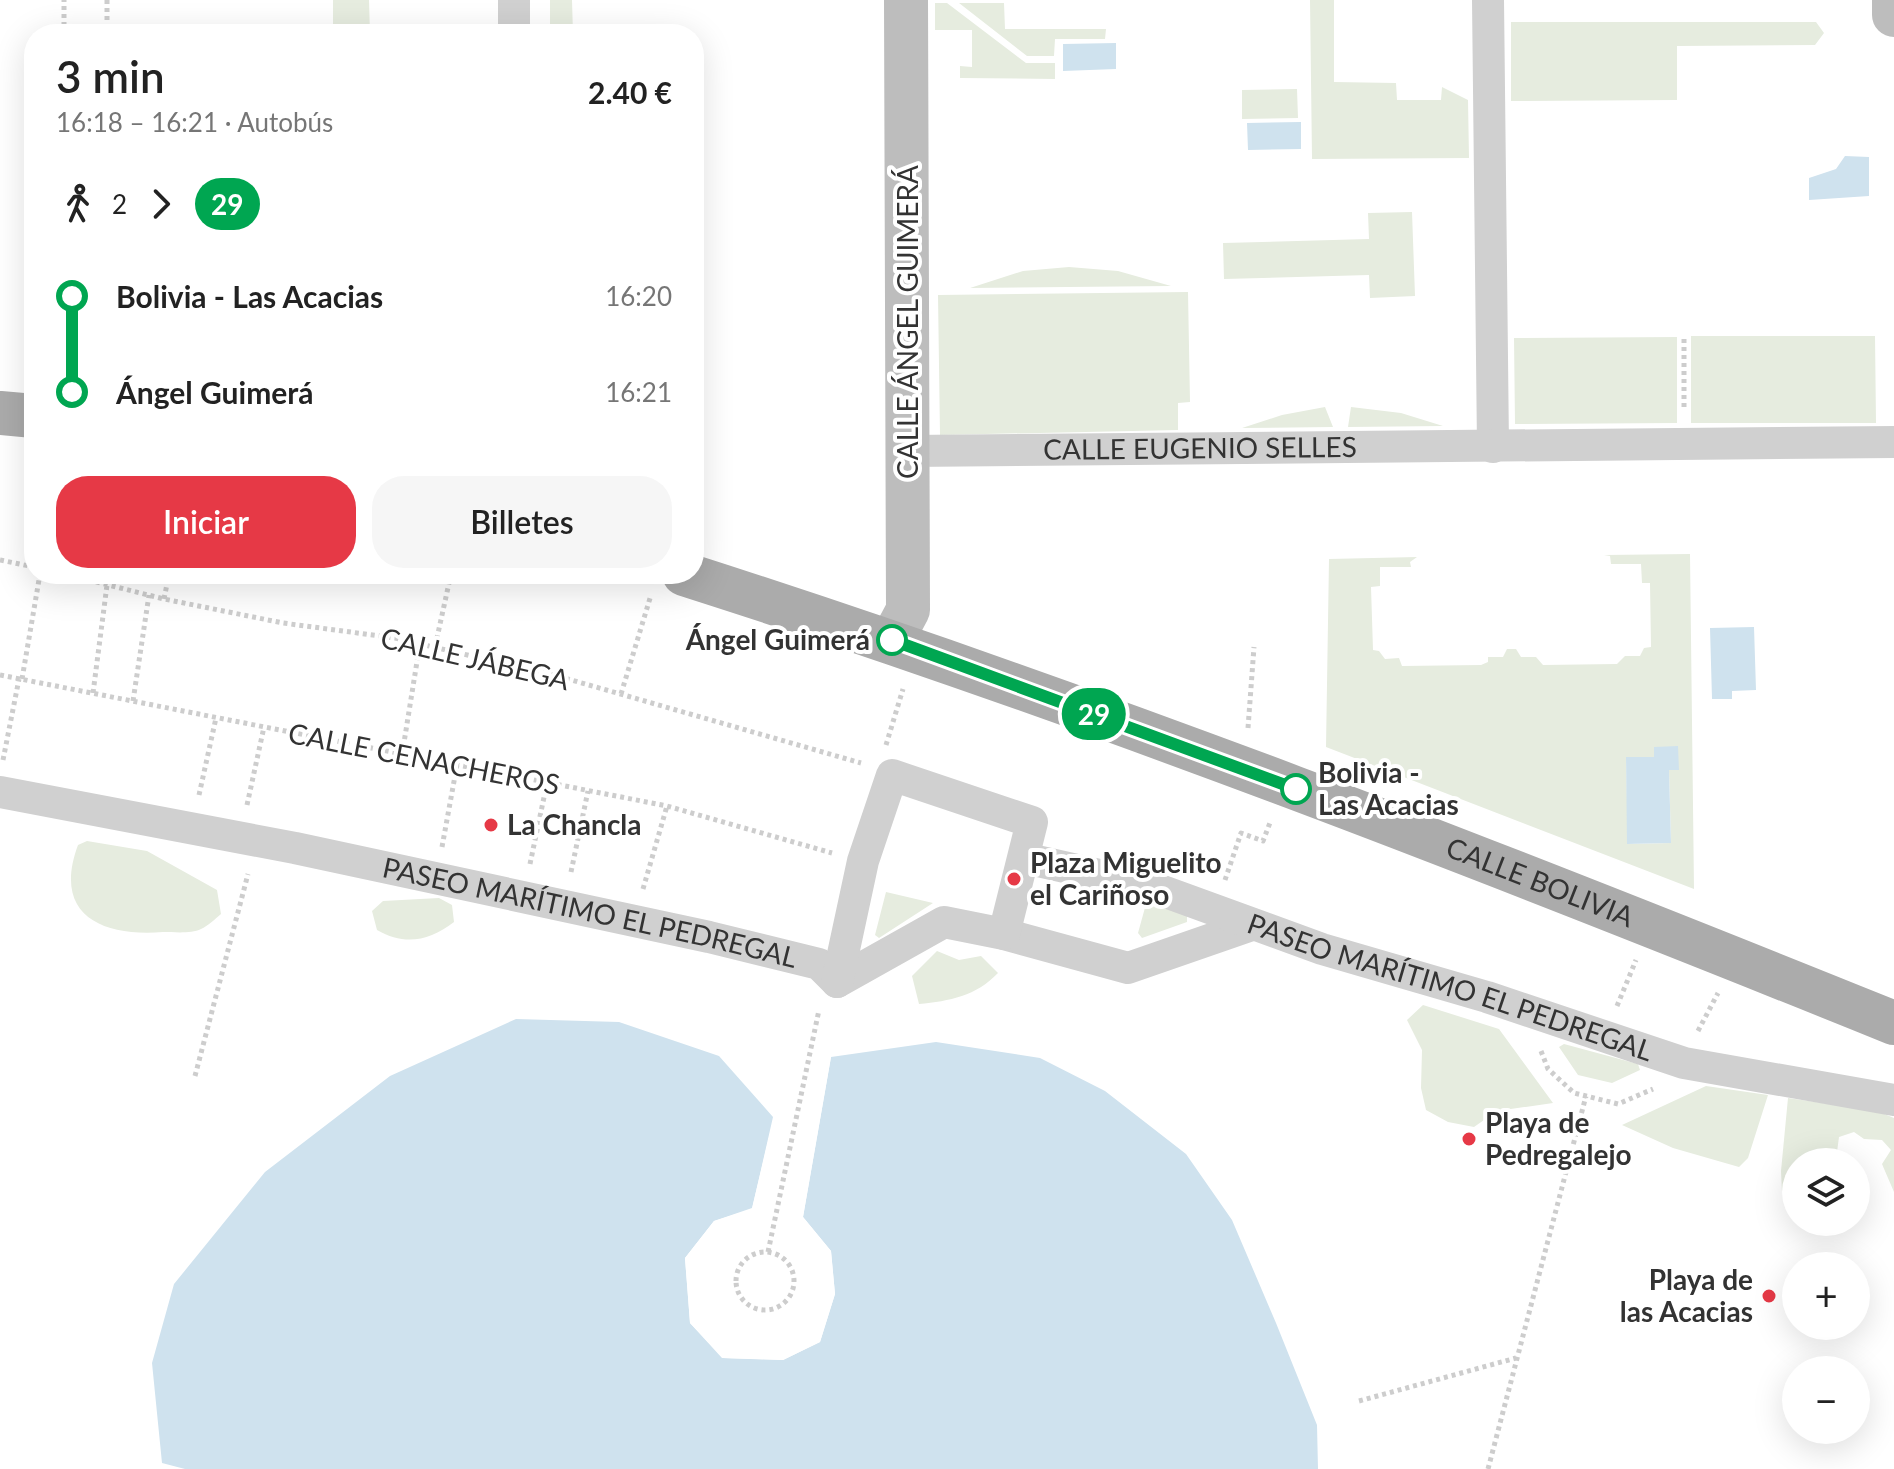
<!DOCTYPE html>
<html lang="es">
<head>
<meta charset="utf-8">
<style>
  :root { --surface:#fff; --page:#f6f6f6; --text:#222; --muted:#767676; --accent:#e63946 }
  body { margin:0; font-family:Lato,sans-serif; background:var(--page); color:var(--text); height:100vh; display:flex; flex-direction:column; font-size:30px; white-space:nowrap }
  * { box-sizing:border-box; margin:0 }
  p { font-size:26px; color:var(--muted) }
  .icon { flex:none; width:44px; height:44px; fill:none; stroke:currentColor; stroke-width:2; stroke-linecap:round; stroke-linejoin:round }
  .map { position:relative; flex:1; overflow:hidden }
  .details { position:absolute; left:24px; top:24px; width:680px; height:560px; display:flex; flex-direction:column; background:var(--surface); border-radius:32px; box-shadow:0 8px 32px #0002 }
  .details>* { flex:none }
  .badge { padding:0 16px; border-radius:26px; font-size:28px; line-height:52px }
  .buttons { position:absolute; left:1782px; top:1148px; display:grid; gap:16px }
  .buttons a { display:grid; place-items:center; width:88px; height:88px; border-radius:50%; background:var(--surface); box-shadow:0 8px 32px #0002; font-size:40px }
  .map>.badge { position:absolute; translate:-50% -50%; box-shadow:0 0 0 4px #fff }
  .legs { display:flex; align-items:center; gap:12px; height:88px; padding:0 32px; font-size:26px }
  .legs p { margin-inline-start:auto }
  .head { display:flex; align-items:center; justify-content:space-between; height:136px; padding:0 32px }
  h1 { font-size:44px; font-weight:600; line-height:60px }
  .action { display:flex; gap:16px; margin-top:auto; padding:16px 32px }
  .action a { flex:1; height:92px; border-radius:32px; background:var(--accent); color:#fff; font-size:32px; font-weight:600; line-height:92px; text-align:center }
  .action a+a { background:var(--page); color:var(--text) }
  ul { padding:0 32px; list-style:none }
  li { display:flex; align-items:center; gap:28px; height:96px; font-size:30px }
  li i { display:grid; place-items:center; width:12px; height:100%; margin:0 10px; background:currentColor }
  li i::after { content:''; width:20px; height:20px; margin:-10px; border:6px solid; border-radius:50%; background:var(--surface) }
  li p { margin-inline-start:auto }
  li:first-child i { background:linear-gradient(#0000 50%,currentColor 0) }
  li:last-child i { background:linear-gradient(currentColor 50%,#0000 0) }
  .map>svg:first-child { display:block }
  .green { fill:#e6ecdf; fill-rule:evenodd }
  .water { fill:#cfe2ee }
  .pier { fill:#fff }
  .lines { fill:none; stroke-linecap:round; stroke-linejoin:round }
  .path { stroke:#cdcdcd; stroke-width:5; stroke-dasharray:4 4; stroke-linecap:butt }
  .street { stroke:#d0d0d0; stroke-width:32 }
  .secondary { stroke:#bdbdbd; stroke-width:44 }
  .primary { stroke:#ababab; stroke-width:44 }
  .line-1-casing { stroke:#fff; stroke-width:18 }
  .line-1 { stroke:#00a651; stroke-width:12 }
  .stop-1-dot { fill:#fff; stroke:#00a651; stroke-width:4 }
  .poi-dot { fill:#e63946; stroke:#fff; stroke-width:3 }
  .labels { text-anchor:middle; stroke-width:8; stroke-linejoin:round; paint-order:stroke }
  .street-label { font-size:28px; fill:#333; stroke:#fff }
  .stop-label { font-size:28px; font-weight:bold; fill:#333; stroke:#fff; text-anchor:end }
  .poi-label { font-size:28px; font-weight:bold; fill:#333; stroke:#fff; text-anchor:start }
</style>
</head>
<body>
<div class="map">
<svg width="1894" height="1469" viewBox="0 0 1894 1469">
  <rect width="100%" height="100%" fill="#fff"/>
  <!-- green -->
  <path class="green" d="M333,0H369L370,34H333Z
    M550,0H572L573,34H550Z
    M1310,0H1334V82L1396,83L1397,100H1441L1442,87L1468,100L1469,158L1312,159Z
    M935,3H947L1026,63H1055V79L960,78V66L972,67V30H935Z
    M959,3H1004L1005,29H1106L1105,39H1055L1054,56H1027Z
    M1511,22H1816L1824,33L1815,45L1677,46V100L1511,101Z
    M1297,89L1298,118L1242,119V90Z
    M1412,212L1415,296L1370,298L1369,275L1224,279L1223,243L1369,239L1368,213Z
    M1069,267L1118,271L1171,286L970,288L1023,271Z
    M1188,292L1190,402L1178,403V430L940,435L938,295Z
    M1691,336H1875L1876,423H1691Z
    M1677,337V423L1515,424L1514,338Z
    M1325,407L1333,427L1242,428L1282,415Z
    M1351,407L1401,413L1443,426L1348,427Z
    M1690,554L1694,889L1326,747L1329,559L1417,557L1410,562L1411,567H1380V586L1371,587L1373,650L1379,651L1385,659L1399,658L1402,666L1481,665L1488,662V657H1503L1507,649H1516L1521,657H1536L1543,665L1617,664L1625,656H1640L1644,648L1651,647L1650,583H1642L1641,564H1611L1610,556L1604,555ZM1654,757L1669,770L1671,843L1628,844L1626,758Z
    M87,841L147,851L217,890L221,914C215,919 208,926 201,929C191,934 174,932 163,932C102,937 52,915 78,845Z
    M886,892L933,903L879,938L875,935Z
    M439,898L452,905L454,922C429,941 405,946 377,930L372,911L383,901Z
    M1153,901L1187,914V922L1142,938L1138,933L1146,904Z
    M937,951L959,960L981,956L998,973C976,996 950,1001 919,1004L912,976Z
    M1423,1005L1499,1029L1553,1103L1497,1111L1474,1127L1448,1122L1426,1110L1421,1088L1422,1050L1407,1020Z
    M1564,1044L1638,1064L1640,1070L1612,1083L1578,1075L1559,1047Z
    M1706,1086L1768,1095L1748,1158L1739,1167L1673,1148L1622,1125Z
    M1788,1098L1877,1111L1894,1118V1192L1882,1164L1891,1150L1882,1140L1864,1139L1854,1132L1839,1137L1837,1152L1820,1162H1796V1198L1792,1200L1782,1192L1781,1171Z"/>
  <!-- water -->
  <path class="water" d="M1116,43V69L1063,71V44Z
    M1301,122V149L1248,150L1247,123Z
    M1845,156L1869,157V196L1809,200V178L1836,169Z
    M1754,627L1756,690L1732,691V699H1712L1710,628Z
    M1678,746L1679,770H1669L1671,843L1627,844L1626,757H1654V747Z
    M516,1019L619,1022L719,1056L773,1117L752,1209L714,1221L685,1258L690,1323L722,1358L783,1360L820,1342L835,1294L831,1251L803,1217L831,1057L936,1042L1040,1058L1105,1091L1186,1154L1232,1220L1276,1323L1317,1425L1318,1469H185L162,1463L152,1363L174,1284L265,1172L390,1076Z"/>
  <!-- pier -->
  <path class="pier" d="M828,1056L831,1057L803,1217L831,1251L835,1294L820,1342L783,1360L723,1358L690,1323L685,1258L714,1221L752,1208L775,1112L777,1118L756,1211L716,1224L689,1259L693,1322L724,1354L782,1356L817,1339L831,1294L827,1253L799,1217Z"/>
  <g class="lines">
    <!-- path -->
    <path class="path" d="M107,0V34
      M64,34V0
      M1684,339V411
      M0,560L34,567
      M65,574L164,599L283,623L395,638L561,677L861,763
      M164,599L169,574
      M435,647L451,574
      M0,675L667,806L832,853
      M22,679L40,574
      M93,693L107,585
      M621,694L651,595
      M133,701L149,595
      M1248,728L1254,647
      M886,745L903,689
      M402,755L420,643
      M3,760L19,679
      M199,795L216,718
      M247,805L264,727
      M442,847L457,765
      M530,864L547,783
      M571,872L588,791
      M1225,880L1241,833L1263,841L1271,820
      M643,889L667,806
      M1617,1006L1636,960
      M1698,1031L1718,993
      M1541,1051L1548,1069L1574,1093L1618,1104L1653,1089
      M195,1076L248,874
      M768,1252L819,1010
      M736 1281a29 29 0 1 1 58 0a29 29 0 1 1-58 0Z
      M1359,1401L1516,1358
      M1488,1469L1586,1096"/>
    <!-- street -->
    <g class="street">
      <path d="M1488,0L1493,447"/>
      <path d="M514,34V0"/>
      <path id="s1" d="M908,451L1894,442"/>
      <path id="s2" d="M0,792L295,848L709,937L819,964L837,982L944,922L1004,934L1128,968L1252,925"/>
      <path id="s3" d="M1024,858L1149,886L1322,949L1487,997L1684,1063L1894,1100"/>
      <path d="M837,982L863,861L892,775L1032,822L1004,934"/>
    </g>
    <!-- secondary -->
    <path class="secondary" d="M1894,0V15
      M892,640L908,610L906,0"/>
    <!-- primary -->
    <g class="primary">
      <path d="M0,413L34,416"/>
      <path id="s4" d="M684,574C1094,705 1495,862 1894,1023"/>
    </g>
  </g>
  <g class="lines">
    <defs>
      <path id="line-1" d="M892,640L1296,789"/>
    </defs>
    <!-- line-1 casing -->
    <use href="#line-1" class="line-1-casing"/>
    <!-- line-1 -->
    <use href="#line-1" class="line-1"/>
  </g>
  <!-- markers -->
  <g class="stop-1-dot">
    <circle cx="892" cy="640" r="14"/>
    <circle cx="1296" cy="789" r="14"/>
  </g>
  <g class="poi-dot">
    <circle cx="491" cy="825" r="8"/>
    <circle cx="1014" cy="879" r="8"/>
    <circle cx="1469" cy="1139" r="8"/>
    <circle cx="1769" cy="1296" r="8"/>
  </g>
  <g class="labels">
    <!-- street labels -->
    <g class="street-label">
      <text transform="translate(908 322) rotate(-90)" y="10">CALLE ÁNGEL GUIMERÁ</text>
      <text dy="10" stroke="none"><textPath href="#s1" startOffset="292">CALLE EUGENIO SELLES</textPath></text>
      <text transform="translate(475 659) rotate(13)" y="10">CALLE JÁBEGA</text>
      <text transform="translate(424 759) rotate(11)" y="10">CALLE CENACHEROS</text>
      <text dy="10" stroke="none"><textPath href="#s4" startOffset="910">CALLE BOLIVIA</textPath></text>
      <text dy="10" stroke="none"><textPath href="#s2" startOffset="602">PASEO MARÍTIMO EL PEDREGAL</textPath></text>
      <text dy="10" stroke="none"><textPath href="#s3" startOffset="446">PASEO MARÍTIMO EL PEDREGAL</textPath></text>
    </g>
    <!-- stop labels -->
    <g class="stop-label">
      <text x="870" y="650">Ángel Guimerá</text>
      <text x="1318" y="783" text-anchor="start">Bolivia -<tspan x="1318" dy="32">Las Acacias</tspan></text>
    </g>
    <!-- poi labels -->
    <g class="poi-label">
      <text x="507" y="835">La Chancla</text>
      <text x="1030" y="873">Plaza Miguelito<tspan x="1030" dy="32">el Cariñoso</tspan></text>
      <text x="1485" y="1133">Playa de<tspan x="1485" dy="32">Pedregalejo</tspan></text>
      <text x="1753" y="1290" text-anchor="end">Playa de<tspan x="1753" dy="32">las Acacias</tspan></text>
    </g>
  </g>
</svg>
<div class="buttons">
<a><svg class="icon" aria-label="layers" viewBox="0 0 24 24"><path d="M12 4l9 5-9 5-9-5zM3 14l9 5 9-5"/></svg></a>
<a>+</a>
<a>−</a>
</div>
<b class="badge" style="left:1094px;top:714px;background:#00a651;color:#fff">29</b>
<section class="details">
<div class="head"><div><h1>3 min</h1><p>16:18 – 16:21 · Autobús</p></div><b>2.40 €</b></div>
<div class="legs"><svg class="icon" aria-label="walk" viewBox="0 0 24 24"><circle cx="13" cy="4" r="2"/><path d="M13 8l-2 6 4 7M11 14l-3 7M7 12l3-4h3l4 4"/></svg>2<svg class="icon" aria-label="forward" viewBox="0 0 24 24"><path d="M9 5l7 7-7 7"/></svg><b class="badge" style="background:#00a651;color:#fff">29</b></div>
<ul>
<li><i style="color:#00a651"></i><b>Bolivia - Las Acacias</b><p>16:20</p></li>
<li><i style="color:#00a651"></i><b>Ángel Guimerá</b><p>16:21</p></li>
</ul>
<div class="action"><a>Iniciar</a><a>Billetes</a></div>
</section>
</div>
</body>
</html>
